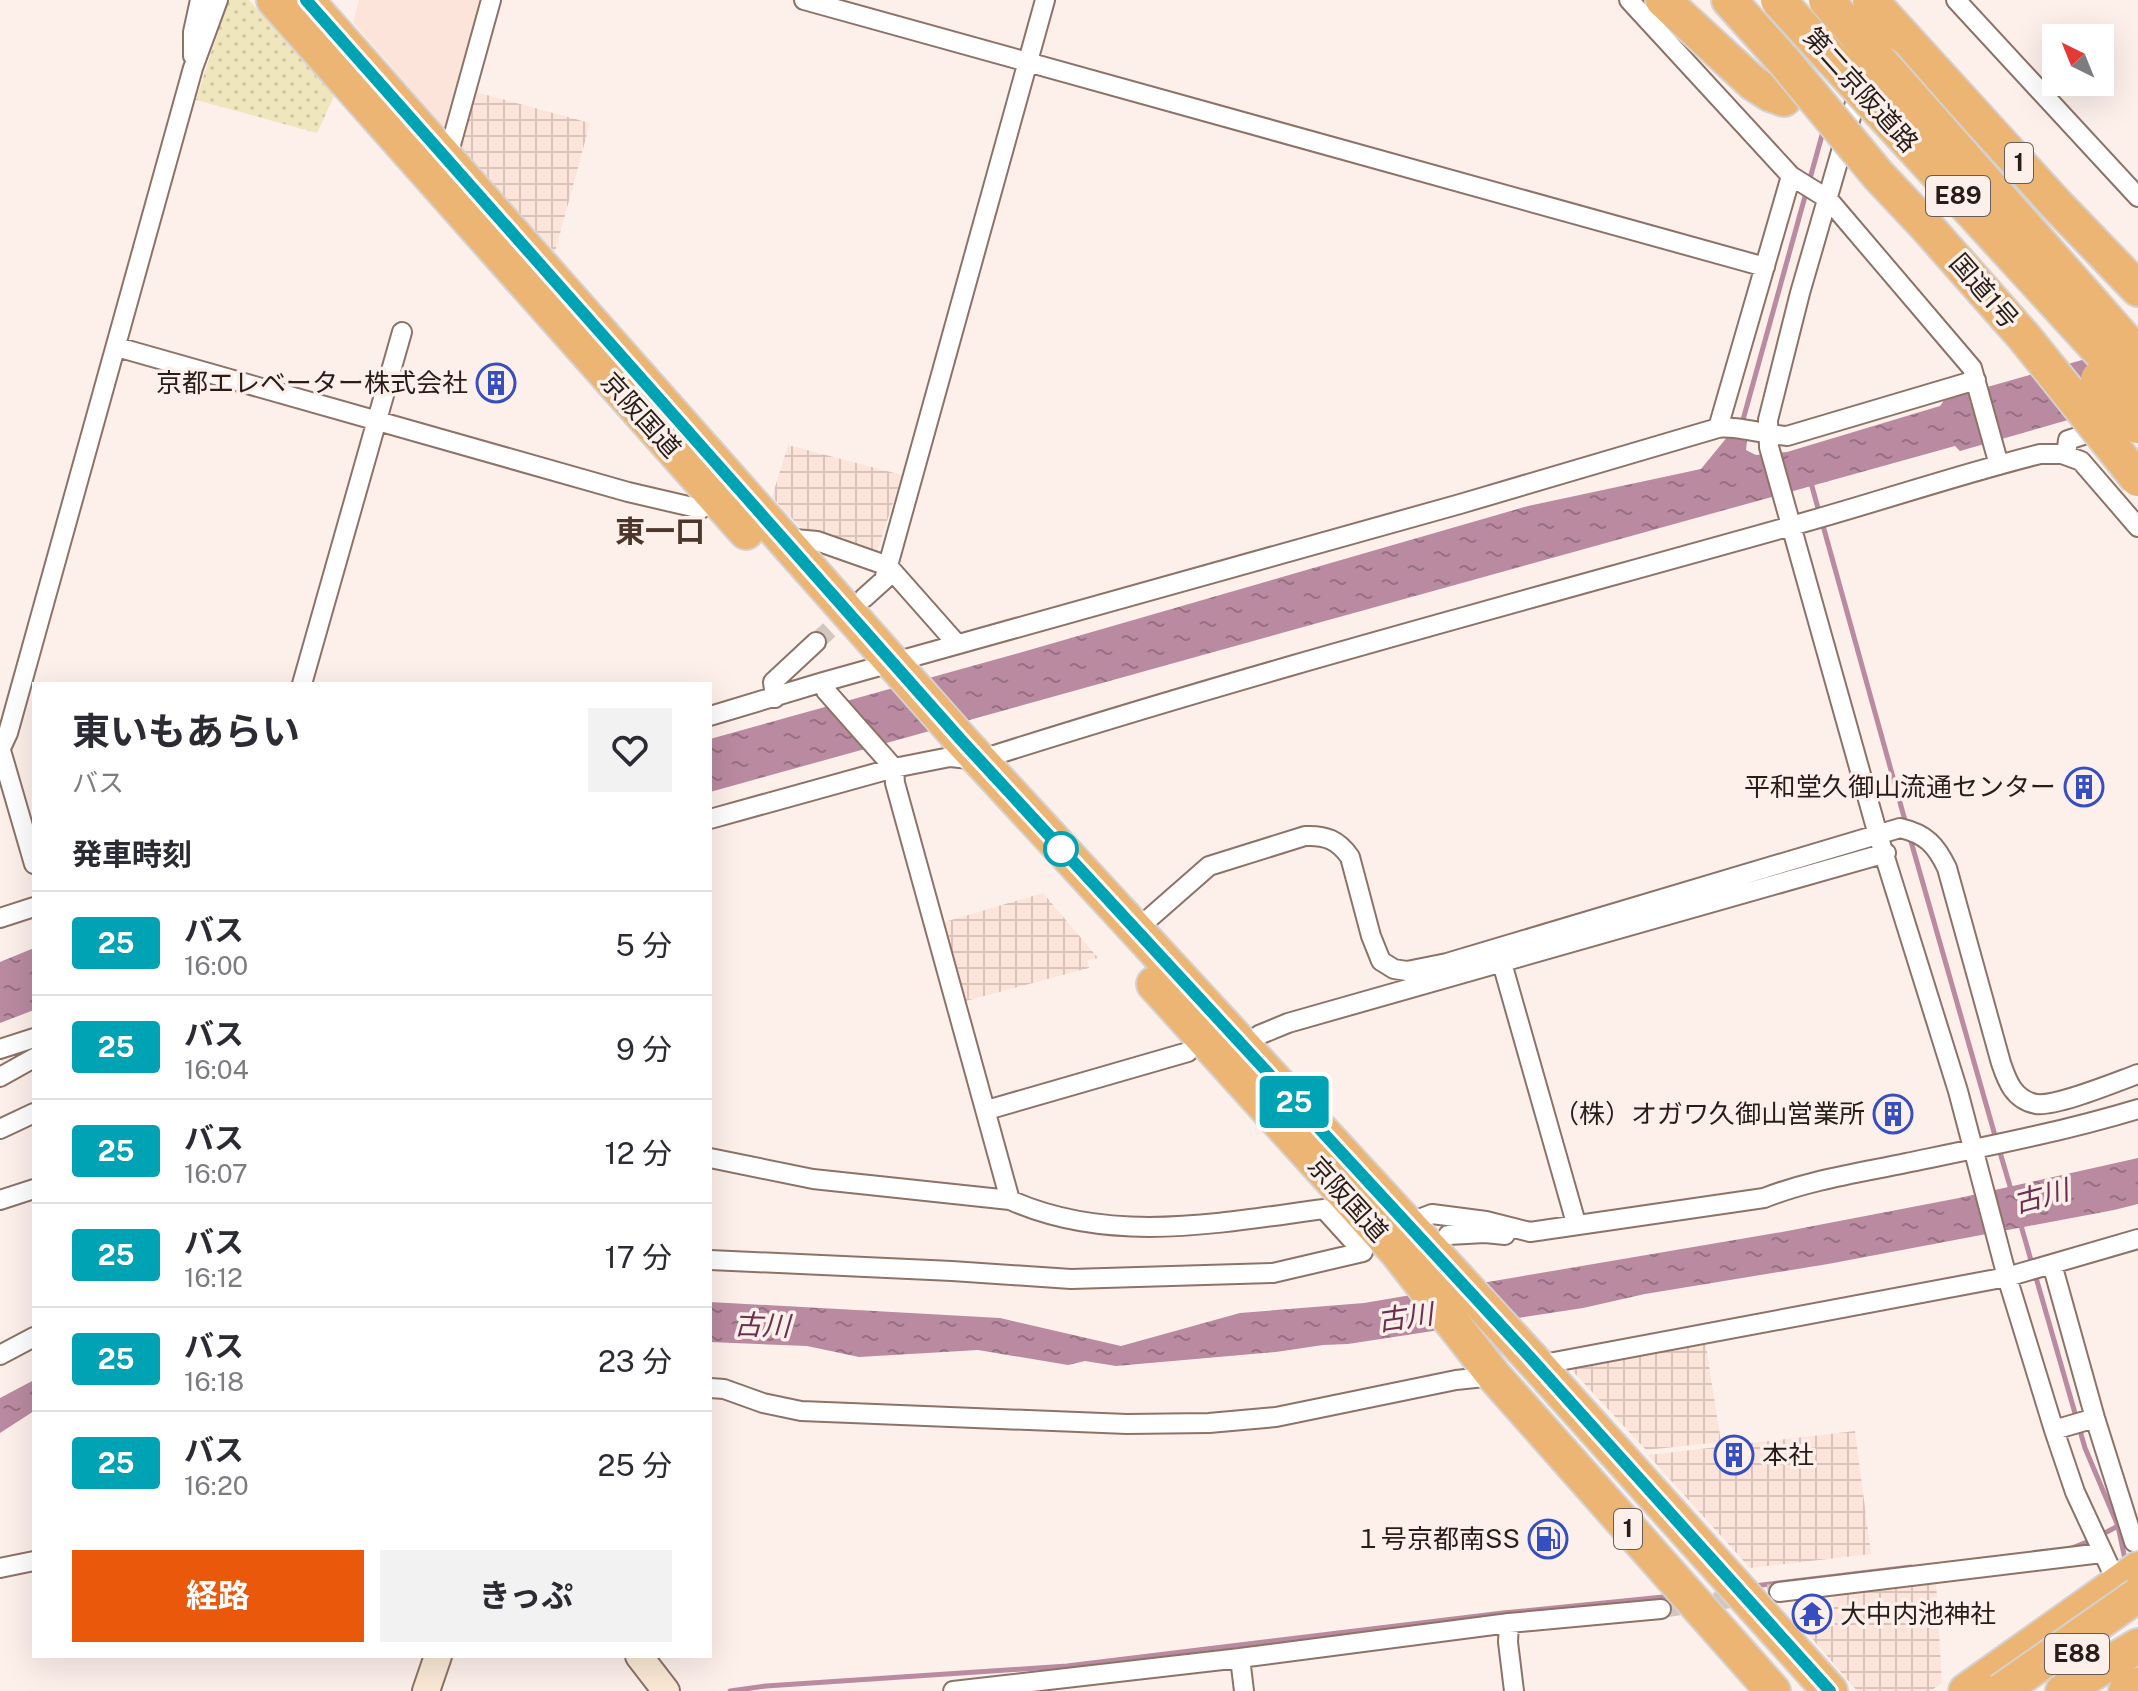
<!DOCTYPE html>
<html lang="ja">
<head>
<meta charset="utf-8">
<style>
  :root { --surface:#fff; --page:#f2f2f3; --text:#2b2b33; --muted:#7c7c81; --line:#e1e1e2; --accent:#ea580c }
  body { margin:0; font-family:"Public Sans","Noto Sans JP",sans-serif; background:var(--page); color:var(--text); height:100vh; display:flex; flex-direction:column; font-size:30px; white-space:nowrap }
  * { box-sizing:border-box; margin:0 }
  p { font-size:26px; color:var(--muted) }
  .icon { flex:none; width:44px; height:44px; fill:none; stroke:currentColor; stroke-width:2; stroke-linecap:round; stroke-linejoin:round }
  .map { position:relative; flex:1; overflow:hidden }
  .sheet { position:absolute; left:32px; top:682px; width:680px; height:976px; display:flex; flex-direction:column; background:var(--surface); border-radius:0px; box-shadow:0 8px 32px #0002 }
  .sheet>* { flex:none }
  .badge { padding:0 16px; border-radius:6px; font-size:28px; line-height:52px }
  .needle { width:52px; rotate:317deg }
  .controls { position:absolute; left:2042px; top:24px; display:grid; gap:16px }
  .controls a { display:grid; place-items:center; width:72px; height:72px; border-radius:0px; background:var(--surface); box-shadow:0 8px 32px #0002; font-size:40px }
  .map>.badge { position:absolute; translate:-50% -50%; box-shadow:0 0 0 4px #fff }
  h2 { padding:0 40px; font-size:30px; line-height:72px }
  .round { display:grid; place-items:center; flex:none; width:84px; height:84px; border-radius:0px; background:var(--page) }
  .headline { display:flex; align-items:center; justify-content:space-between; height:136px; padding:0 40px }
  h1 { font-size:38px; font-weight:700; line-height:60px }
  .primary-button { display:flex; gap:16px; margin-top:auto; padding:16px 40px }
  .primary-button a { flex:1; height:92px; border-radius:0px; background:var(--accent); color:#fff; font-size:32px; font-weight:700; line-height:92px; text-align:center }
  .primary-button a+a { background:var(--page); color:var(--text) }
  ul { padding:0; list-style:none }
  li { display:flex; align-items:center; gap:24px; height:104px; padding:0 40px; border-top:2px solid var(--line) }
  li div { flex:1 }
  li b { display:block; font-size:30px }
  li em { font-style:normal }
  li .badge { min-width:88px; font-weight:700; text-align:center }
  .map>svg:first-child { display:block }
  .built { fill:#fce4da }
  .industrial { fill:url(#industrial-grid) }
  .grass { fill:url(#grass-dots) }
  .water { fill:url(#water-ripples) }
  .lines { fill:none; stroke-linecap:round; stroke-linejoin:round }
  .stream { stroke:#ba8aa0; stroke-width:5 }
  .street-tunnel { stroke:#d2c6c1; stroke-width:18; stroke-dasharray:18 9; stroke-linecap:butt }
  .street-casing { stroke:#8d7267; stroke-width:22 }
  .secondary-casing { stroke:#8d7267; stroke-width:30 }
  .highway-casing { stroke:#d4d2d1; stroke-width:38 }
  .street { stroke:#fff; stroke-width:18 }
  .secondary { stroke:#f9e9d5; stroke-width:26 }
  .highway { stroke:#ecb574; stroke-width:34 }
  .highway-bridge-casing { stroke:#d4d2d1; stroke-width:38; stroke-linecap:butt }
  .highway-bridge { stroke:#ecb574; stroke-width:34 }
  .line-casing { stroke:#fff; stroke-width:18 }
  .line { stroke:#00a3b4; stroke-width:12 }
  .stop-dot { fill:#fff; stroke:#00a3b4; stroke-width:4 }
  .labels { text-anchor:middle; stroke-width:7; stroke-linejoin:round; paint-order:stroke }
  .shield { fill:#fdf0eb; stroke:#685c58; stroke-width:2 }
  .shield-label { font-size:24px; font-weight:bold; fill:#281d19 }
  .street-label { font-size:26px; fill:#281d19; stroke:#fdf0eb }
  .poi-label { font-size:26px; fill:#281d19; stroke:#fdf0eb; text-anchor:end }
  .water-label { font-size:28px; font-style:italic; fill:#6c2f4f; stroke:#fdf0eb }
  .quarter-label { font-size:30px; font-weight:bold; fill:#4c352b; stroke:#fdf0eb }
</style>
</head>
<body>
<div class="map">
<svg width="2138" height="1691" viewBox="0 0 2138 1691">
  <defs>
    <pattern id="industrial-grid" width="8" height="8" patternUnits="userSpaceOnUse" patternTransform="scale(2)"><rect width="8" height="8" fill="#fce4da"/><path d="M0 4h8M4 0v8" fill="none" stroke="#d8c3ba"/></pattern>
    <pattern id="grass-dots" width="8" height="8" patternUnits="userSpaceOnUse" patternTransform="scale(2)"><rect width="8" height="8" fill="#efe6bd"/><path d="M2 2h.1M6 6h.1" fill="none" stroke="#cdc5a2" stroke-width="1.8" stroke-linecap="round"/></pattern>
    <pattern id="water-ripples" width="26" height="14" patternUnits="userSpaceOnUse" patternTransform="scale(2)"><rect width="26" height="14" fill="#ba8aa0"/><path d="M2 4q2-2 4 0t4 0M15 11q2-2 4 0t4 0" fill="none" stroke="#977082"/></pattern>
  </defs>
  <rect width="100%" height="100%" fill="#fdf0eb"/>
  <!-- built -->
  <path class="built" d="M359,0H483L448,132L353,22Z"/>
  <!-- industrial -->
  <path class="industrial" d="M472,91L590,123L555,252L456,143Z
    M788,445L902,475L876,555L800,527L772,497Z
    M1043,893L1098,958L1087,960L1089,968L962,1002L941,923Z
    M1705,1340L1721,1442L1646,1450L1567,1365Z
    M1855,1431L1871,1554L1750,1568L1648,1455Z
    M1936,1581L1942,1683L1930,1691H1857L1804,1629L1835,1626L1833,1594Z"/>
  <!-- grass -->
  <path class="grass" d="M228,0H249L334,96L317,133L196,100Z"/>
  <!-- water -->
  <path class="water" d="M2138,344V400L1960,451L1955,446L710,792V739L1019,653L1528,506L1701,469L1728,436L1747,441L1746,450L1756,455L1787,452L1940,406L1945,399Z
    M34,948V1010L0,1023V962Z
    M2138,1158V1204L2114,1210L1828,1264L1645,1294L1583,1308L1348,1344L1323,1345L1276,1352L1116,1366L1085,1361L1068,1365L978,1350L859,1357L807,1346L710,1342V1302L1000,1318L1121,1346L1240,1313L1364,1303L1782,1232L1959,1198Z
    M34,1380V1411L0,1433V1398Z"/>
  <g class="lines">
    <!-- stream -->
    <path class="stream" d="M1741,427L1824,128
      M1810,479L1819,512
      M1822,522L1906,824
      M1910,838L1996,1139
      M1999,1149L2012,1193
      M2020,1222L2085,1448L2118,1526L2126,1564
      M2101,1535L2118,1526
      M2072,1548L2092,1540
      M1754,1586L1911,1567
      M730,1691L766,1686L1067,1666L1503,1613L1673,1596"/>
    <!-- street-tunnel -->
    <path class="street-tunnel" d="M816,642L853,608
      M1661,1609L1779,1592"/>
    <defs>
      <path id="street" d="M804,0L1765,267
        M1629,0L1791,176L1828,199L1972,368L1999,465
        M1956,0L2138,197
        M193,56V32L200,0
        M1860,86L1800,293L1768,420L1769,447L1878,835L1958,1091L2007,1277L2054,1430L2075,1492L2120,1589
        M447,159L491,0
        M117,347L628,492L701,509L714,497
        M1718,428L1791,176
        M2066,455L2068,440L2105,428
        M784,538L817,541L888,566L957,644
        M864,598L884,580L1045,0
        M823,682L826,691L894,768L895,783L1010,1200
        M302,684L402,332
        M775,698L773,682L816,642
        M710,716L823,682L1460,504L1718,428C1732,425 1769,435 1787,436L1976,380
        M0,747L34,864
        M1,748L8,733L193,68L218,0
        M710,819L894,768L950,757L979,760C1248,674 1520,602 1791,526C1875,503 1956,475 2040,454H2062L2081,461L2138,527
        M0,918L34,907
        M1136,930L1209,866L1305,836C1326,835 1338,840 1350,857L1371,936L1381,961L1394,969L1407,971L1447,963L1900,828C1926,834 1936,845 1947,868L2001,1063C2007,1081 2014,1100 2036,1104C2056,1107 2116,1082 2138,1074
        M1502,963L1576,1223
        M1259,1035L1288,1023L1886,853
        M0,1049L34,1038
        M0,1077L34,1058
        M987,1110L1188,1052
        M0,1129L34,1113
        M710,1158L813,1179L1010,1200C1111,1245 1219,1223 1324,1209
        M0,1200L34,1189
        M1406,1224L1432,1214L1486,1221L1530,1232L1764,1198C1810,1180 1858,1173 1906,1163C1984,1147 2062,1132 2138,1109
        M1448,1235L1485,1233L1505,1235
        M710,1260L952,1271L1071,1279L1273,1273L1363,1252L1324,1209
        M2052,1264L2095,1418L2134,1542
        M0,1355L34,1337
        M1538,1365L2007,1277L2138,1239
        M710,1388L724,1389L763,1403L801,1411L1127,1424L1209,1423L1276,1417L1456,1380L1494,1376
        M2054,1430L2095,1418
        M0,1568L34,1561
        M1779,1592L2102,1553
        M1509,1623L1508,1642L1514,1691
        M953,1691L1240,1658
        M1244,1691L1240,1658L1509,1623L1661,1609"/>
      <path id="secondary" d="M639,1656L666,1691
        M426,1691L438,1656"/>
      <path id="highway" d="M274,0L746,532
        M306,0L962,741L1529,1356L1830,1691
        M1663,0L1753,83L1770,94L1784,99
        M1729,0L1783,60
        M1902,35L2056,204L2138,289
        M1878,175L1927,227L2025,338
        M1154,984L1397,1252L1494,1376L1773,1691
        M1966,1691L2138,1569
        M2063,1691L2138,1646
        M2126,1691L2138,1685"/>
    </defs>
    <!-- street casing -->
    <use href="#street" class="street-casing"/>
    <!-- secondary casing -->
    <use href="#secondary" class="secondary-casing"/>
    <!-- highway casing -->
    <use href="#highway" class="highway-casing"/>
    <!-- street -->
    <use href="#street" class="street"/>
    <!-- secondary -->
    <use href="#secondary" class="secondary"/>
    <!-- highway -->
    <use href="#highway" class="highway"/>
    <defs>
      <path id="highway-bridge" d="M1778,0L2138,393
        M1826,0L2138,355
        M1870,0L1902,35
        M1783,60L1878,175
        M2025,338L2138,479
        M2098,379L2138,426
        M2001,1691L2138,1595"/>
    </defs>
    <!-- highway-bridge casing -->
    <use href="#highway-bridge" class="highway-bridge-casing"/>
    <!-- highway-bridge -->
    <use href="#highway-bridge" class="highway-bridge"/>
  </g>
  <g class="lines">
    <defs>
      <path id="line" d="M306,0L962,741L1529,1356L1830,1691"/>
    </defs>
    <!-- line casing -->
    <use href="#line" class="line-casing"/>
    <!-- line -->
    <use href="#line" class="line"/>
  </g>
  <!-- icons -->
  <defs>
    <symbol id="building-ring" viewBox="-11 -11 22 22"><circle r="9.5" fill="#fdf0eb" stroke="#374ec0" stroke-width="1.5"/><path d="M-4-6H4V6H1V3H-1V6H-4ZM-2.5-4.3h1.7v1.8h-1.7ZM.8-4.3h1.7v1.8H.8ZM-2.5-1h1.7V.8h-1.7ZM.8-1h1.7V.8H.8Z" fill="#374ec0"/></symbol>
    <symbol id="fuel-ring" viewBox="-11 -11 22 22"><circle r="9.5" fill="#fdf0eb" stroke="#374ec0" stroke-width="1.5"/><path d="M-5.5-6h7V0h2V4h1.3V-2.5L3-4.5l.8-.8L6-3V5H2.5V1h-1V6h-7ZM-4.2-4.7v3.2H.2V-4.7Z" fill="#374ec0"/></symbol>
    <symbol id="temple-ring" viewBox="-11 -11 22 22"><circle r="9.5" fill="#fdf0eb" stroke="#374ec0" stroke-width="1.5"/><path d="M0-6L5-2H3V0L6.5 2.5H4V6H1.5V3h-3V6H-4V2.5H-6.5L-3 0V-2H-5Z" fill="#374ec0"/></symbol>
  </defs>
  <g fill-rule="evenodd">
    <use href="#building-ring" x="474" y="361" width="44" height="44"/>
    <use href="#building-ring" x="2062" y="765" width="44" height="44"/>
    <use href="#building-ring" x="1871" y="1092" width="44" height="44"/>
    <use href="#building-ring" x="1712" y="1433" width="44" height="44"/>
    <use href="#fuel-ring" x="1526" y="1517" width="44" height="44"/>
    <use href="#temple-ring" x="1790" y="1592" width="44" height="44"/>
  </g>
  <!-- markers -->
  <circle class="stop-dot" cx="1061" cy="849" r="16"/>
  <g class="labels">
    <!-- shield labels -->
    <g class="shield">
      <rect x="2005" y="143" width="28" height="40" rx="6"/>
      <rect x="1926" y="176" width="64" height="40" rx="6"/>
      <rect x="1614" y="1509" width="28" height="40" rx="6"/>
      <rect x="2045" y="1634" width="64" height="40" rx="6"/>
    </g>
    <g class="shield-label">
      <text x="2019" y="171">1</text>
      <text x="1958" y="204">E89</text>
      <text x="1628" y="1537">1</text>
      <text x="2077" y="1662">E88</text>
    </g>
    <!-- street labels -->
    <g class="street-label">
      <text transform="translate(1861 90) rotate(48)" y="9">第二京阪道路</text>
      <text transform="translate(1984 291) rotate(49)" y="9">国道1号</text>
      <text transform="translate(641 415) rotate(48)" y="9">京阪国道</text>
      <text transform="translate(1348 1199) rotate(48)" y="9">京阪国道</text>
    </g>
    <!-- poi labels -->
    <g class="poi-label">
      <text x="468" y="392">京都エレベーター株式会社</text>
      <text x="2056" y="796">平和堂久御山流通センター</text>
      <text x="1865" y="1123">（株）オガワ久御山営業所</text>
      <text x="1762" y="1464" text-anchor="start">本社</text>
      <text x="1520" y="1548">１号京都南SS</text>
      <text x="1840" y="1623" text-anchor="start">大中内池神社</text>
    </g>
    <!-- water labels -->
    <g class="water-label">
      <text transform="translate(2041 1196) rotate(-15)" y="10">古川</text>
      <text transform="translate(1405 1317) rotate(-8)" y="10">古川</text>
      <text transform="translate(762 1325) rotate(2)" y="10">古川</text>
    </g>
    <!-- quarter labels -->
    <g class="quarter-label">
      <text x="660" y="542">東一口</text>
    </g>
  </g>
</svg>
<div class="controls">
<a><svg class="needle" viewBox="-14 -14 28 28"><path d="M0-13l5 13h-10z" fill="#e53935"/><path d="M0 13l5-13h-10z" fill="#7c7c81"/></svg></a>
</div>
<b class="badge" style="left:1294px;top:1102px;background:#00a3b4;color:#fff">25</b>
<section class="sheet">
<div class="headline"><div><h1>東いもあらい</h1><p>バス</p></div><a class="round"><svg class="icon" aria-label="heart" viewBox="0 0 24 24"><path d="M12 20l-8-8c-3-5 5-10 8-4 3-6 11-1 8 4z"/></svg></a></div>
<h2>発車時刻</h2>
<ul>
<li><span class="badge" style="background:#00a3b4;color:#fff">25</span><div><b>バス</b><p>16:00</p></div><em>5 分</em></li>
<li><span class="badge" style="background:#00a3b4;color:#fff">25</span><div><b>バス</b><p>16:04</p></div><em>9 分</em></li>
<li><span class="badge" style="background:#00a3b4;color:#fff">25</span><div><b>バス</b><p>16:07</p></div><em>12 分</em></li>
<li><span class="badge" style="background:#00a3b4;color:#fff">25</span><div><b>バス</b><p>16:12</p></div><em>17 分</em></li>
<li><span class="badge" style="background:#00a3b4;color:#fff">25</span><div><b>バス</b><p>16:18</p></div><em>23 分</em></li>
<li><span class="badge" style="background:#00a3b4;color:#fff">25</span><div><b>バス</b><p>16:20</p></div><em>25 分</em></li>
</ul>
<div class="primary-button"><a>経路</a><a>きっぷ</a></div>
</section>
</div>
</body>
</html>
